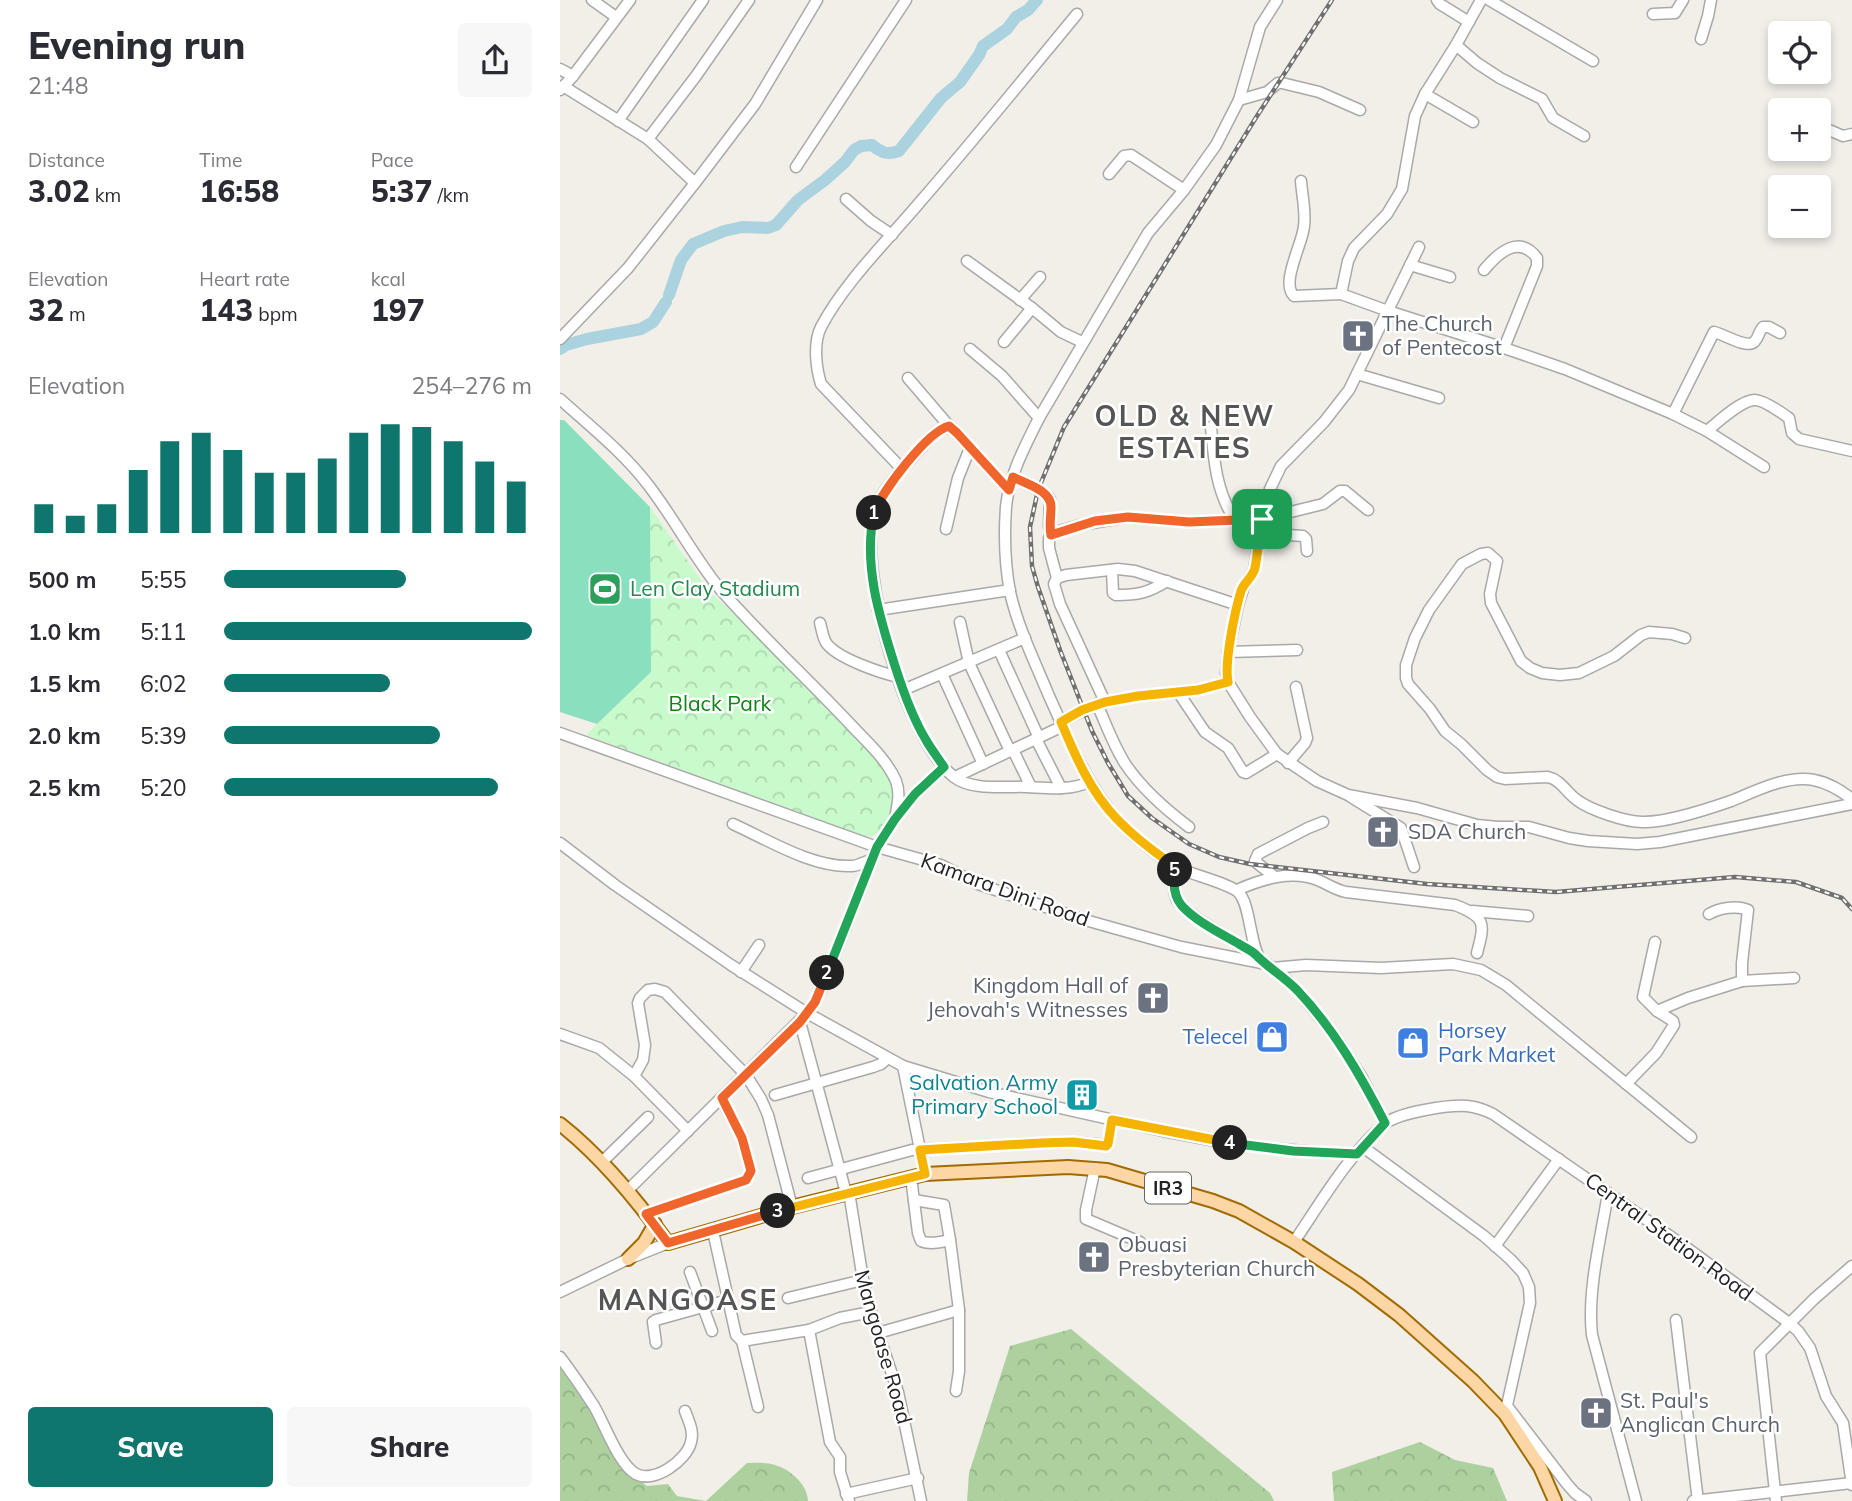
<!DOCTYPE html>
<meta charset="utf-8">
<style>
body{margin:0;font-family:Mulish,sans-serif;background:#f7f7f7;color:#2b2b33;height:100vh;display:flex;flex-direction:column;font-size:26px;white-space:nowrap}
*{box-sizing:border-box;margin:0}
p{font-size:23px;color:#7c7c81}
.icon{flex:none;width:38px;height:38px;fill:none;stroke:currentColor;stroke-width:2;stroke-linecap:round;stroke-linejoin:round}
.map{position:relative;flex:1;overflow:hidden}
.side{display:flex;flex-direction:column;background:#fff;width:560px}
.side>*{flex:none}
.tools{position:absolute;left:1208px;top:21px;display:grid;gap:14px}
.tools a{display:grid;place-items:center;width:63px;height:63px;border-radius:7px;background:#fff;box-shadow:0 4px 10px #0003;font-size:35px}
.pin{position:absolute;display:grid;place-items:center;width:60px;height:60px;color:#fff;margin:-30px;border-radius:14px;box-shadow:0 4px 10px #0006}
.km{position:absolute;width:35px;height:35px;margin:-18px;border-radius:50%;background:#222;color:#fff;font-size:19px;line-height:35px;text-align:center}
.round{display:grid;place-items:center;flex:none;width:74px;height:74px;border-radius:7px;background:#f7f7f7}
.overview{display:flex;align-items:center;justify-content:space-between;height:119px;padding:0 28px}
h1{font-size:38px;font-weight:800;line-height:52px}
.stats{display:grid;grid-template-columns:repeat(3,1fr);gap:10px;height:119px;padding:7px 28px}
.stats div{display:grid;align-content:center}
.stats b{font-size:30px;font-weight:800}
.stats small{font-size:19px;font-weight:400}
.stats p{font-size:19px}
.chart{height:196px;padding:14px 28px}
.chart p{display:flex;justify-content:space-between}
.chart svg{width:100%;height:126px;margin-top:7px;stroke:#0f766e;stroke-width:6}
.primary-button{display:flex;gap:14px;margin-top:auto;padding:14px 28px}
.primary-button a{flex:1;height:80px;border-radius:7px;background:#0f766e;color:#fff;font-size:28px;font-weight:800;line-height:80px;text-align:center}
.primary-button a+a{background:#f7f7f7;color:#2b2b33}
ul{padding:0 28px;list-style:none;font-size:23px}
li{display:grid;grid-template-columns:112px 84px 1fr;align-items:center;height:52px}
li i{height:18px;border-radius:9px;background:#0f766e}
main{display:flex;flex:1;min-height:0}
.map>svg:first-child{display:block}
.forest{fill:url(#forest-crowns)}
.park{fill:url(#park-crowns)}
.pitch{fill:#88e0be}
.lines{fill:none;stroke-linecap:round;stroke-linejoin:round}
.river{stroke:#aad3df;stroke-width:12}
.minor-casing{stroke:#a9a9a9;stroke-width:13}
.major-casing{stroke:#a06b00;stroke-width:16}
.minor{stroke:#fff;stroke-width:10}
.major{stroke:#fcd6a4;stroke-width:12}
.rail-casing{stroke:#707070;stroke-width:4.5}
.rail{stroke:#fff;stroke-width:2;stroke-dasharray:5;stroke-linecap:butt}
.split-1-casing{stroke:#fff;stroke-width:14}
.split-2-casing{stroke:#fff;stroke-width:14}
.split-3-casing{stroke:#fff;stroke-width:14}
.split-4-casing{stroke:#fff;stroke-width:14}
.split-5-casing{stroke:#fff;stroke-width:14}
.split-6-casing{stroke:#fff;stroke-width:14}
.split-1{stroke:#f0652b;stroke-width:9}
.split-2{stroke:#22a559;stroke-width:9}
.split-3{stroke:#f0652b;stroke-width:9}
.split-4{stroke:#f5b400;stroke-width:9}
.split-5{stroke:#22a559;stroke-width:9}
.split-6{stroke:#f5b400;stroke-width:9}
.labels{text-anchor:middle;stroke-width:5;stroke-linejoin:round;paint-order:stroke}
.shield{fill:#fff;stroke:#646464;stroke-width:2}
.shield-label{font-size:19px;font-weight:bold;fill:#222}
.worship-label{font-size:21px;fill:#5b616d;stroke:#fff;text-anchor:start}
.leisure-label{font-size:21px;fill:#27864d;stroke:#fff;text-anchor:start}
.park-label{font-size:21px;fill:#0c8416;stroke:#fff}
.street-label{font-size:21px;fill:#222;stroke:#fff}
.shop-label{font-size:21px;fill:#366cbe;stroke:#fff;text-anchor:start}
.culture-label{font-size:21px;fill:#0d838f;stroke:#fff;text-anchor:end}
.district-label{font-size:28px;font-weight:bold;letter-spacing:2px;fill:#555;stroke:#fff}
</style>
<main>
<section class="side">
<div class="overview"><div><h1>Evening run</h1><p>21:48</p></div><a class="round"><svg class="icon" aria-label="share" viewBox="0 0 24 24"><path d="M12 15V3M7 8l5-5 5 5M5 13v7h14v-7"/></svg></a></div>
<div class="stats">
<div><p>Distance</p><b>3.02<small> km</small></b></div>
<div><p>Time</p><b>16:58</b></div>
<div><p>Pace</p><b>5:37<small> /km</small></b></div>
</div>
<div class="stats">
<div><p>Elevation</p><b>32<small> m</small></b></div>
<div><p>Heart rate</p><b>143<small> bpm</small></b></div>
<div><p>kcal</p><b>197</b></div>
</div>
<div class="chart"><p><span>Elevation</span>254–276 m</p>
<svg viewBox="0 0 160 44" preserveAspectRatio="none"><path d="M5 44V34M15 44V38M25 44V34M35 44V22M45 44V12M55 44V9M65 44V15M75 44V23M85 44V23M95 44V18M105 44V9M115 44V6M125 44V7M135 44V12M145 44V19M155 44V26"/></svg>
</div>
<ul>
<li><b>500 m</b>5:55<i style="width:59%"></i></li>
<li><b>1.0 km</b>5:11<i style="width:100%"></i></li>
<li><b>1.5 km</b>6:02<i style="width:54%"></i></li>
<li><b>2.0 km</b>5:39<i style="width:70%"></i></li>
<li><b>2.5 km</b>5:20<i style="width:89%"></i></li>
</ul>
<div class="primary-button"><a>Save</a><a>Share</a></div>
</section>
<div class="map">
<svg width="1292" height="1501" viewBox="0 0 1292 1501">
<defs>
<pattern id="forest-crowns" width="20" height="18" patternUnits="userSpaceOnUse" patternTransform="scale(1.75)"><rect width="20" height="18" fill="#add19e"/><path d="M2 6a3 3 0 1 1 6 0M12 15a3 3 0 1 1 6 0" fill="none" stroke="#95b388"/></pattern>
<pattern id="park-crowns" width="20" height="18" patternUnits="userSpaceOnUse" patternTransform="scale(1.75)"><rect width="20" height="18" fill="#c8facc"/><path d="M2 6a3 3 0 1 1 6 0M12 15a3 3 0 1 1 6 0" fill="none" stroke="#acd6af"/></pattern>
</defs>
<rect width="100%" height="100%" fill="#f2efe9"/>
<g class="forest">
<path d="M511,1329L710,1493L714,1501H407L409,1473L450,1346Z"/>
<path d="M0,1364L36,1418L49,1448L65,1470L87,1486L108,1484L117,1496L146,1501L187,1463C196,1463 207,1462 215,1465C230,1469 248,1485 248,1501H0Z"/>
<path d="M860,1442L895,1460L933,1468L947,1501H774L772,1472Z"/>
</g>
<path class="park" d="M90,507L148,590L230,666L316,759C326,773 340,793 334,811C332,815 327,821 324,825C317,835 314,838 302,836L26,735L91,672Z"/>
<path class="pitch" d="M0,420H4L90,507L91,672L37,724L0,712Z"/>
<g class="lines">
<g class="river">
<path d="M109,295L121,260L133,244L164,231L182,227L208,228L216,225L238,200L265,180L285,162L294,150L301,146L312,145C322,153 327,155 339,151L381,98L400,82L419,55L423,46L447,29L456,17L468,10L477,0"/>
<path d="M0,349L6,345L27,339L81,329L93,322L106,302"/>
</g>
<defs>
<g id="minor">
<path d="M32,0L56,17"/>
<path d="M877,0L880,4L909,22"/>
<path d="M929,0L1033,61"/>
<path d="M1093,14L1115,13L1123,0"/>
<path d="M1141,39L1148,16L1151,0"/>
<path d="M896,45L917,63L940,78L982,99L993,118L1024,136"/>
<path d="M0,69L13,76"/>
<path d="M3,86L88,139L136,76L189,0"/>
<path d="M0,90L13,76L70,0"/>
<path d="M865,94L913,122"/>
<path d="M679,100L707,92L718,83H722L759,92L800,110"/>
<path d="M58,121L143,0"/>
<path d="M1269,130L1283,136L1292,134"/>
<path d="M236,167L346,0"/>
<path d="M549,174L564,156L571,155L624,190"/>
<path d="M741,181C742,195 746,212 744,226C743,243 720,283 734,296L781,294L828,311L944,348L1005,369L1113,414L1147,431C1158,422 1180,401 1194,400C1202,399 1222,413 1229,418L1232,433L1239,439L1292,451"/>
<path d="M135,183L195,104L257,0"/>
<path d="M286,199L311,221L332,235"/>
<path d="M859,247L789,390L764,422L721,466L710,489L702,519L694,570L684,586L678,605L668,652L666,673L668,682L690,717L717,754L757,781L788,795L857,808L917,825L938,827H969L1009,838L1028,841L1077,844L1100,842L1292,804"/>
<path d="M407,261L472,308"/>
<path d="M850,265L890,277"/>
<path d="M924,270C938,253 959,234 977,258V266L944,348"/>
<path d="M781,294L788,261L794,248L827,214L842,189L855,116L865,94L896,45L921,0"/>
<path d="M460,300L480,277"/>
<path d="M0,339L68,268L135,183L88,139"/>
<path d="M444,342L472,308L501,332L522,342"/>
<path d="M410,349L442,376L479,418"/>
<path d="M797,374L879,398"/>
<path d="M348,378L389,426"/>
<path d="M0,399C31,427 64,453 89,486C115,520 134,557 160,589C202,637 249,680 292,726C308,743 327,760 336,781C341,794 337,806 335,819"/>
<path d="M1113,414L1154,332C1164,334 1186,349 1194,342C1198,339 1199,331 1203,327H1209L1220,333"/>
<path d="M651,427C654,460 656,492 675,520"/>
<path d="M1147,431L1204,467"/>
<path d="M342,469L261,384C256,368 253,343 261,327C284,283 328,240 360,202C414,140 465,77 517,14"/>
<path d="M453,477C466,484 481,488 490,499L489,526L491,535"/>
<path d="M449,490L392,428C378,425 368,441 359,450C342,469 320,490 314,515C299,575 345,738 394,777C412,791 445,786 467,787C487,788 510,791 529,782"/>
<path d="M386,529L398,478L410,448"/>
<path d="M699,533L743,536L746,539L747,551"/>
<path d="M552,570L553,593L556,595C578,595 588,593 607,581"/>
<path d="M497,578L489,548V538L496,532L520,525L568,517L629,522L702,519L763,504L780,491H785L808,510"/>
<path d="M318,610L450,590"/>
<path d="M400,622L409,663L450,751"/>
<path d="M260,623C262,630 263,639 267,644C279,659 321,673 339,677"/>
<path d="M1125,638L1112,634L1089,632L1081,635L1054,656L1019,673L1000,675L982,673L970,668L961,661L931,603L930,594L937,561L928,553L921,554L902,564L869,610L855,638L846,665V678L848,684L870,709L885,731L901,744L927,770L937,777L945,779L988,777C1001,780 1006,792 1017,800C1030,810 1066,822 1082,822C1106,823 1148,809 1171,801C1196,791 1226,775 1254,780C1269,783 1280,790 1292,799"/>
<path d="M439,650L479,738"/>
<path d="M668,652L737,650"/>
<path d="M382,674L423,764"/>
<path d="M343,690L465,638"/>
<path d="M618,692L645,732L668,748L683,772L686,773L717,754"/>
<path d="M545,702L500,604L494,584L497,578L506,575L558,569L575,571L678,605"/>
<path d="M537,704C546,724 554,747 566,765C583,790 605,809 629,827"/>
<path d="M501,722L524,710L545,702L578,696L638,690L668,682"/>
<path d="M0,733L317,847L381,865L418,884L518,918L621,947L707,964L722,975L739,992L774,1035L801,1076L825,1123"/>
<path d="M476,739L501,788"/>
<path d="M453,750L471,787"/>
<path d="M728,763L745,743L747,738L736,687"/>
<path d="M395,777L503,726"/>
<path d="M791,797L841,828L854,867"/>
<path d="M173,824C208,840 253,868 292,866C299,866 304,861 312,860"/>
<path d="M0,843L55,885L171,965L247,1013L343,1066L429,1092L603,1131L656,1141L709,1148L755,1152L797,1154"/>
<path d="M616,867C614,877 612,890 617,900C626,916 679,944 697,955"/>
<path d="M715,877L697,863L695,861L698,854L748,828L763,822"/>
<path d="M677,890C702,879 733,869 760,881C769,885 776,890 786,892L895,905C926,917 925,923 917,953"/>
<path d="M912,911L968,916"/>
<path d="M1149,914C1159,908 1177,905 1188,910L1182,963V981"/>
<path d="M702,963C689,944 691,906 679,893C672,884 629,874 616,867C601,859 586,846 573,835C531,798 512,746 489,696C475,662 458,628 450,592C445,565 444,535 446,507C449,476 465,446 479,418L588,233L624,190L656,145L679,100L700,27L717,0"/>
<path d="M712,968L746,965L821,968L893,964L921,970L946,985L1131,1137"/>
<path d="M181,972L199,945"/>
<path d="M1097,1011L1128,998L1182,981L1234,978"/>
<path d="M240,1022L286,1193"/>
<path d="M0,1034L39,1048L74,1076"/>
<path d="M343,1066L365,1174"/>
<path d="M1066,1084L1096,1053L1114,1025L1113,1021L1097,1011L1083,997L1095,942"/>
<path d="M215,1095L313,1067L321,1064L328,1058"/>
<path d="M128,1131L74,1076L83,1060L85,1045L78,1003L80,998L88,990L95,989L105,992L186,1075L201,1099L208,1115L232,1207"/>
<path d="M803,1147L924,1236L950,1259L963,1273L969,1287L970,1303L945,1414"/>
<path d="M42,1162L88,1117"/>
<path d="M535,1168L526,1210V1219L580,1242"/>
<path d="M351,1177L358,1233L361,1241C369,1245 381,1242 390,1240L399,1310V1371L396,1391"/>
<path d="M248,1178L352,1150L481,1143L513,1142L546,1145L548,1144L552,1120"/>
<path d="M67,1191L247,1013L255,1002L263,985L317,847L335,819L355,794L384,767"/>
<path d="M289,1192L303,1280L311,1312L338,1392L361,1501"/>
<path d="M1048,1193C1041,1237 1027,1291 1032,1335L1076,1501"/>
<path d="M354,1200L384,1205L390,1240"/>
<path d="M86,1214L186,1180L191,1171L182,1138L161,1098"/>
<path d="M153,1231L176,1335L182,1341L249,1330L280,1318L311,1312"/>
<path d="M734,1242C761,1202 787,1157 823,1125C838,1112 888,1105 907,1106C917,1107 925,1110 933,1114L1123,1245L1229,1323L1238,1331L1250,1348L1266,1396L1283,1423L1292,1485"/>
<path d="M935,1246L999,1159"/>
<path d="M130,1272L152,1331"/>
<path d="M0,1292L68,1259L108,1243"/>
<path d="M228,1298L303,1280"/>
<path d="M1116,1320L1138,1501"/>
<path d="M249,1330L270,1442L280,1457V1472L289,1501"/>
<path d="M318,1333L399,1310"/>
<path d="M182,1341L198,1407"/>
<path d="M96,1343L93,1322L96,1320L168,1300"/>
<path d="M0,1357C12,1373 23,1389 34,1406C44,1423 59,1465 76,1474C94,1484 127,1460 131,1442C134,1431 129,1422 125,1411"/>
<path d="M947,1406L1007,1484L1015,1493L1026,1501"/>
<path d="M286,1494L358,1478"/>
<path d="M1133,1501L1292,1483"/>
<path d="M1216,1501L1200,1353L1254,1299L1292,1266"/>
</g>
<g id="major">
<path d="M0,1124C42,1157 77,1200 108,1243L232,1207L365,1174L508,1167L547,1170L653,1201L679,1211L734,1242L798,1284L839,1315L913,1381L945,1414L980,1467L995,1501"/>
<path d="M68,1259L84,1243L95,1224"/>
</g>
</defs>
<use href="#minor" class="minor-casing"/>
<use href="#major" class="major-casing"/>
<use href="#minor" class="minor"/>
<use href="#major" class="major"/>
<defs>
<path id="rail" d="M772,0L697,116L504,427L478,490L470,527L472,566L478,587L500,650L532,731L548,763L568,796L592,818L629,844L659,857L690,864L867,884L996,892L1175,877L1236,882L1282,898L1292,909"/>
</defs>
<use href="#rail" class="rail-casing"/>
<use href="#rail" class="rail"/>
</g>
<g class="lines">
<defs>
<path id="split-1" d="M314,513C322,491 367,432 389,426L397,433L449,490L453,477C466,484 491,490 491,507C491,517 489,525 491,535L535,521L568,517L629,522L702,519"/>
<path id="split-2" d="M267,973L317,847L335,819L355,794L384,767C378,758 371,749 366,740C352,717 343,691 335,666C319,616 303,564 314,513"/>
<path id="split-3" d="M218,1211L108,1243L86,1214L186,1180L191,1171L182,1138L162,1098L240,1022L255,1002L267,973"/>
<path id="split-4" d="M218,1211L365,1174L360,1150L481,1143L513,1142L546,1146L548,1144L552,1120L670,1143"/>
<path id="split-5" d="M615,870C613,883 613,896 622,906C637,922 660,933 679,944C685,948 693,951 697,956C709,968 724,977 737,990C774,1029 801,1076 825,1123L797,1154L733,1151L670,1143"/>
<path id="split-6" d="M615,870L616,867C594,852 574,837 556,818C530,791 515,755 501,722L522,710L545,702L578,696L638,690L668,682C664,662 675,611 681,591C684,582 693,577 695,568C698,552 699,535 702,519"/>
</defs>
<use href="#split-1" class="split-1-casing"/>
<use href="#split-2" class="split-2-casing"/>
<use href="#split-3" class="split-3-casing"/>
<use href="#split-4" class="split-4-casing"/>
<use href="#split-5" class="split-5-casing"/>
<use href="#split-6" class="split-6-casing"/>
<use href="#split-1" class="split-1"/>
<use href="#split-2" class="split-2"/>
<use href="#split-3" class="split-3"/>
<use href="#split-4" class="split-4"/>
<use href="#split-5" class="split-5"/>
<use href="#split-6" class="split-6"/>
</g>
<defs>
<symbol id="church-square" viewBox="-11 -11 22 22"><rect x="-9" y="-9" width="18" height="18" rx="4" fill="#6b7280" stroke="#fff"/><path d="M-1.2-6h2.4v3.5h3.3v2.4h-3.3V6h-2.4V-.1h-3.3v-2.4h3.3Z" fill="#fff"/></symbol>
<symbol id="stadium-square" viewBox="-11 -11 22 22"><rect x="-9" y="-9" width="18" height="18" rx="4" fill="#2e9e5b" stroke="#fff"/><path d="M0-5a6.5 5 0 1 0 0 10a6.5 5 0 1 0 0-10ZM-3.5-1.8h7v3.6h-7Z" fill="#fff"/></symbol>
<symbol id="shop-square" viewBox="-11 -11 22 22"><rect x="-9" y="-9" width="18" height="18" rx="4" fill="#3f7fe0" stroke="#fff"/><path d="M-5-2.5h2.3a2.7 3.5 0 0 1 5.4 0H5L5.5 6h-11ZM-1.5-2.5h3a1.5 2.3 0 0 0-3 0Z" fill="#fff"/></symbol>
<symbol id="building-square" viewBox="-11 -11 22 22"><rect x="-9" y="-9" width="18" height="18" rx="4" fill="#0f9aa8" stroke="#fff"/><path d="M-4-6H4V6H1V3H-1V6H-4ZM-2.5-4.3h1.7v1.8h-1.7ZM.8-4.3h1.7v1.8H.8ZM-2.5-1h1.7V.8h-1.7ZM.8-1h1.7V.8H.8Z" fill="#fff"/></symbol>
</defs>
<g fill-rule="evenodd">
<use href="#church-square" x="779" y="317" width="38" height="38"/>
<use href="#stadium-square" x="26" y="570" width="38" height="38"/>
<use href="#church-square" x="804" y="813" width="38" height="38"/>
<use href="#church-square" x="574" y="979" width="38" height="38"/>
<use href="#shop-square" x="693" y="1018" width="38" height="38"/>
<use href="#shop-square" x="834" y="1024" width="38" height="38"/>
<use href="#building-square" x="503" y="1076" width="38" height="38"/>
<use href="#church-square" x="515" y="1238" width="38" height="38"/>
<use href="#church-square" x="1017" y="1394" width="38" height="38"/>
</g>
<g class="labels">
<rect class="shield" x="585" y="1172.5" width="46" height="31" rx="5"/>
<g class="shield-label">
<text x="608" y="1195">IR3</text>
</g>
<g class="worship-label">
<text x="822" y="331">The Church<tspan x="822" dy="24">of Pentecost</tspan></text>
<text x="848" y="839">SDA Church</text>
<text x="568" y="993" text-anchor="end">Kingdom Hall of<tspan x="568" dy="24">Jehovah's Witnesses</tspan></text>
<text x="558" y="1252">Obuasi<tspan x="558" dy="24">Presbyterian Church</tspan></text>
<text x="1060" y="1408">St. Paul's<tspan x="1060" dy="24">Anglican Church</tspan></text>
</g>
<g class="leisure-label">
<text x="70" y="596">Len Clay Stadium</text>
</g>
<g class="park-label">
<text x="160" y="711">Black Park</text>
</g>
<g class="street-label">
<text transform="translate(445 890) rotate(20)" y="7">Kamara Dini Road</text>
<text transform="translate(1109 1237) rotate(36)" y="7">Central Station Road</text>
<text transform="translate(323 1347) rotate(74)" y="7">Mangoase Road</text>
</g>
<g class="shop-label">
<text x="878" y="1038">Horsey<tspan x="878" dy="24">Park Market</tspan></text>
<text x="688" y="1044" text-anchor="end">Telecel</text>
</g>
<g class="culture-label">
<text x="498" y="1090">Salvation Army<tspan x="498" dy="24">Primary School</tspan></text>
</g>
<g class="district-label">
<text x="625" y="426">OLD &amp; NEW<tspan x="625" dy="32">ESTATES</tspan></text>
<text x="128" y="1310">MANGOASE</text>
</g>
</g>
</svg>
<div class="tools">
<a><svg class="icon" aria-label="locate" viewBox="0 0 24 24"><circle cx="12" cy="12" r="6"/><path d="M12 2v4M12 18v4M2 12h4M18 12h4"/></svg></a>
<a>+</a>
<a>−</a>
</div>
<div class="pin" style="left:702px;top:519px;background:#1e9e55"><svg class="icon" aria-label="arrive" viewBox="0 0 24 24"><path d="M6 21V4h12l-3 4 3 4H6"/></svg></div>
<b class="km" style="left:314px;top:513px">1</b>
<b class="km" style="left:267px;top:973px">2</b>
<b class="km" style="left:218px;top:1211px">3</b>
<b class="km" style="left:670px;top:1143px">4</b>
<b class="km" style="left:615px;top:870px">5</b>
</div>
</main>
